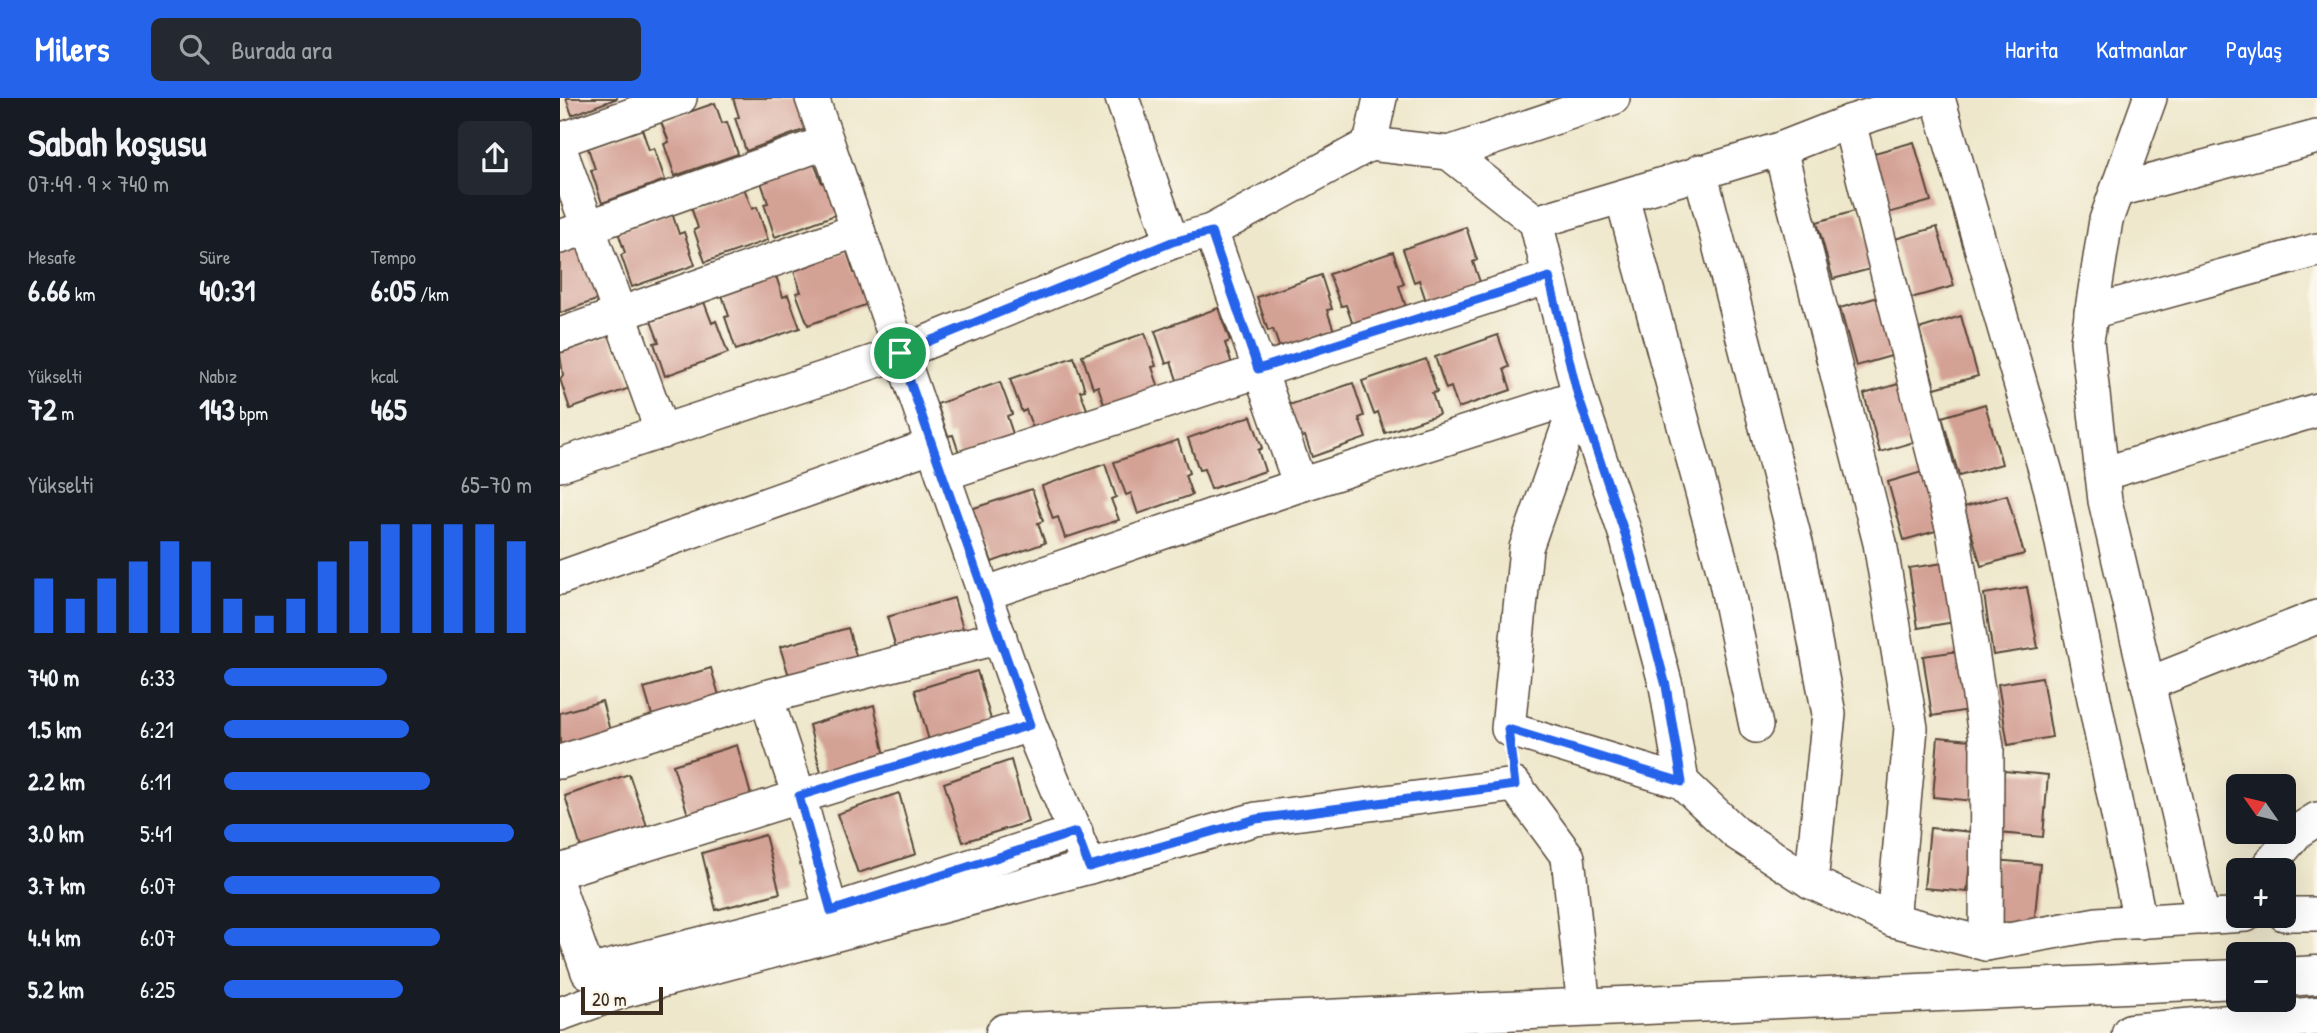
<!DOCTYPE html>
<html lang="tr">
<meta charset="utf-8">
<style>
body{margin:0;font-family:"Patrick Hand",sans-serif;background:#242831;color:#f1f3f6;height:100vh;display:flex;flex-direction:column;font-size:26px;white-space:nowrap}
*{box-sizing:border-box;margin:0}
p{font-size:23px;color:#9ea1a6}
.icon{flex:none;width:38px;height:38px;fill:none;stroke:currentColor;stroke-width:2;stroke-linecap:round;stroke-linejoin:round}
.map{position:relative;flex:1;overflow:hidden}
.drawer{display:flex;flex-direction:column;background:#171b24;width:560px}
.drawer>*{flex:none}
.needle{width:46px;rotate:304deg}
.tools{position:absolute;left:1666px;top:676px;display:grid;gap:14px}
.tools a{display:grid;place-items:center;width:70px;height:70px;border-radius:10px;background:#171b24;box-shadow:0 7px 28px #0002;font-size:35px}
.scale{position:absolute;left:21px;bottom:18px;width:82px;box-sizing:border-box;padding-left:7px;border:4px solid #3b2a1e;border-top:0;font-size:19px;line-height:24px;white-space:nowrap;color:#3b2a1e;-webkit-text-stroke:5px #fbf7ec;paint-order:stroke}
.pin{position:absolute;display:grid;place-items:center;width:60px;height:60px;color:#fff;margin:-30px;border:4px solid #fff;border-radius:50%;box-shadow:0 2px 7px #0007}
.round{display:grid;place-items:center;flex:none;width:74px;height:74px;border-radius:10px;background:#242831}
.summary{display:flex;align-items:center;justify-content:space-between;height:119px;padding:0 28px}
h1{font-size:38px;font-weight:800;line-height:52px}
.figures{display:grid;grid-template-columns:repeat(3,1fr);gap:10px;height:119px;padding:7px 28px}
.figures div{display:grid;align-content:center}
.figures b{font-size:30px;font-weight:800}
.figures small{font-size:19px;font-weight:400}
.figures p{font-size:19px}
.chart{height:196px;padding:14px 28px}
.chart p{display:flex;justify-content:space-between}
.chart svg{width:100%;height:126px;margin-top:7px;stroke:#2563eb;stroke-width:6}
ul{padding:0 28px;list-style:none;font-size:23px}
li{display:grid;grid-template-columns:112px 84px 1fr;align-items:center;height:52px}
li i{height:18px;border-radius:9px;background:#2563eb}
header{display:flex;align-items:center;gap:42px;box-sizing:border-box;height:98px;padding:0 35px;background:#2563eb;color:#fff}
header strong{font-size:33px}
nav{display:flex;gap:38px;margin-inline-start:auto;font-size:24px}
.search{width:490px;height:63px;background:#242831;display:flex;align-items:center;gap:18px;box-sizing:border-box;padding:0 24px;border-radius:10px;color:#9ea1a6;font-size:26px}
main{display:flex;flex:1;min-height:0}
.map>svg:first-child{display:block}
.building{fill:#d4a195}
.lines{fill:none;stroke-linecap:round;stroke-linejoin:round}
.minor-casing{stroke:#564638;stroke-width:36}
.highway-casing{stroke:#564638;stroke-width:41}
.minor{stroke:#fff;stroke-width:33}
.highway{stroke:#fff;stroke-width:38}
.route-casing{stroke:#fff;stroke-width:14}
.route{stroke:#2563eb;stroke-width:9}
</style>
<header>
<strong>Milers</strong>
<div class="search"><svg class="icon" aria-label="search" viewBox="0 0 24 24"><circle cx="10" cy="10" r="6"/><path d="M15 15l6 6"/></svg>Burada ara</div>
<nav><a>Harita</a><a>Katmanlar</a><a>Paylaş</a></nav>
</header>
<main>
<section class="drawer">
<div class="summary"><div><h1>Sabah koşusu</h1><p>07:49 · 9 × 740 m</p></div><a class="round"><svg class="icon" aria-label="share" viewBox="0 0 24 24"><path d="M12 15V3M7 8l5-5 5 5M5 13v7h14v-7"/></svg></a></div>
<div class="figures">
<div><p>Mesafe</p><b>6.66<small> km</small></b></div>
<div><p>Süre</p><b>40:31</b></div>
<div><p>Tempo</p><b>6:05<small> /km</small></b></div>
</div>
<div class="figures">
<div><p>Yükselti</p><b>72<small> m</small></b></div>
<div><p>Nabız</p><b>143<small> bpm</small></b></div>
<div><p>kcal</p><b>465</b></div>
</div>
<div class="chart"><p><span>Yükselti</span>65–70 m</p>
<svg viewBox="0 0 160 44" preserveAspectRatio="none"><path d="M5 44V25M15 44V32M25 44V25M35 44V19M45 44V12M55 44V19M65 44V32M75 44V38M85 44V32M95 44V19M105 44V12M115 44V6M125 44V6M135 44V6M145 44V6M155 44V12"/></svg>
</div>
<ul>
<li><b>740 m</b>6:33<i style="width:53%"></i></li>
<li><b>1.5 km</b>6:21<i style="width:60%"></i></li>
<li><b>2.2 km</b>6:11<i style="width:67%"></i></li>
<li><b>3.0 km</b>5:41<i style="width:94%"></i></li>
<li><b>3.7 km</b>6:07<i style="width:70%"></i></li>
<li><b>4.4 km</b>6:07<i style="width:70%"></i></li>
<li><b>5.2 km</b>6:25<i style="width:58%"></i></li>
</ul>
</section>
<div class="map">
<svg width="1757" height="935" viewBox="0 0 1757 935">
<rect width="100%" height="100%" fill="#fbf7ec"/>
<filter id="ink" filterUnits="userSpaceOnUse"><feTurbulence type="fractalNoise" baseFrequency=".0143" numOctaves="2"/><feDisplacementMap in="SourceGraphic" scale="14" xChannelSelector="R" yChannelSelector="G"/><feConvolveMatrix kernelMatrix="1 2 1 2 8 2 1 2 1" color-interpolation-filters="sRGB"/></filter>
<filter id="wash" filterUnits="userSpaceOnUse"><feTurbulence type="fractalNoise" baseFrequency=".00686" numOctaves="4" result="noise"/><feDisplacementMap in="SourceGraphic" scale="28" xChannelSelector="R" yChannelSelector="G"/><feGaussianBlur stdDeviation="1.57" result="paint"/><feColorMatrix in="noise" values="0 0 0 0 0 0 0 0 0 0 0 0 0 0 0 0 0 1.4 0 .05"/><feComposite in="paint" operator="in"/></filter>
<g filter="url(#wash)">
<rect width="100%" height="100%" fill="#eee7cb"/>
<g id="blocks">
<g class="building">
<path d="M6,0H58L12,17Z"/>
<path d="M173,0H239L249,30L186,53L175,20L179,19Z"/>
<path d="M155,5L162,25L167,24L178,56L115,78L104,46L109,44L101,24Z"/>
<path d="M82,31L89,52L94,50L105,82L42,105L31,72L35,71L28,50Z"/>
<path d="M1354,44L1371,103L1328,115L1311,56Z"/>
<path d="M254,65L262,85L267,84L278,116L215,139L204,106L208,105L201,84Z"/>
<path d="M184,90L192,111L197,109L208,142L145,164L134,132L138,130L131,109Z"/>
<path d="M1298,112L1314,170L1273,181L1257,124Z"/>
<path d="M112,115L119,136L124,134L135,167L72,189L61,157L65,155L58,134Z"/>
<path d="M906,129L917,162L913,164L920,184L866,203L859,182L854,184L843,151Z"/>
<path d="M1377,129L1394,188L1351,200L1335,141Z"/>
<path d="M18,148L42,200L0,215V155Z"/>
<path d="M287,153L294,175L299,173L311,205L248,227L236,195L241,194L234,173Z"/>
<path d="M833,154L844,186L839,188L846,209L793,227L786,207L781,208L769,176Z"/>
<path d="M761,177L772,211L767,212L774,233L720,251L713,231L708,233L697,199Z"/>
<path d="M216,178L223,199L228,197L240,230L176,252L165,219L169,218L162,197Z"/>
<path d="M1322,198L1338,256L1296,268L1280,210Z"/>
<path d="M144,204L152,225L156,223L168,255L105,278L94,245L99,244L91,223Z"/>
<path d="M658,210L670,243L665,245L672,266L618,285L611,264L606,266L595,233Z"/>
<path d="M1401,218L1418,278L1375,290L1359,231Z"/>
<path d="M585,235L596,268L592,269L599,290L545,309L538,288L533,290L522,257Z"/>
<path d="M50,237L73,289L10,311L0,281L3,277L0,255Z"/>
<path d="M938,237L949,269L944,271L951,292L898,310L891,289L886,291L875,259Z"/>
<path d="M514,259L525,292L520,293L528,314L474,333L466,312L462,314L450,281Z"/>
<path d="M866,261L877,294L872,295L879,316L825,335L818,314L814,316L802,283Z"/>
<path d="M440,284L452,316L447,318L454,339L400,358L393,337L388,338L377,306Z"/>
<path d="M1345,284L1361,342L1320,354L1304,296Z"/>
<path d="M793,285L804,318L799,320L806,340L752,359L745,338L740,340L729,307Z"/>
<path d="M1425,306L1442,366L1399,378L1382,319Z"/>
<path d="M691,318L702,350L698,352L705,373L651,391L644,371L639,372L628,340Z"/>
<path d="M618,342L629,375L625,377L632,397L578,416L571,395L566,397L554,364Z"/>
<path d="M545,366L556,399L551,401L559,422L505,440L498,419L493,421L482,388Z"/>
<path d="M1369,372L1386,430L1344,442L1328,384Z"/>
<path d="M472,391L483,423L478,425L485,445L432,464L424,443L419,445L408,412Z"/>
<path d="M1447,397L1464,456L1421,468L1404,409Z"/>
<path d="M1391,464L1401,523L1358,530L1349,470Z"/>
<path d="M1467,489L1478,550L1433,557L1424,496Z"/>
<path d="M394,500L406,541L339,561L327,519Z"/>
<path d="M288,530L300,571L233,591L220,549Z"/>
<path d="M1406,552L1415,611L1372,618L1363,558Z"/>
<path d="M151,570L163,611L96,631L84,590Z"/>
<path d="M417,573L434,632L371,650L355,592Z"/>
<path d="M1482,579L1492,639L1448,647L1438,586Z"/>
<path d="M42,603L53,644L0,660V615Z"/>
<path d="M314,607L326,663L263,682L249,627Z"/>
<path d="M1378,639L1421,643L1415,703L1373,699Z"/>
<path d="M177,647L191,697L128,717L113,667Z"/>
<path d="M451,662L468,724L403,744L384,685Z"/>
<path d="M1444,673L1488,677L1483,739L1439,735Z"/>
<path d="M69,676L87,728L21,750L5,698Z"/>
<path d="M339,695L356,756L298,775L277,716Z"/>
<path d="M1370,730L1413,734L1407,794L1364,790Z"/>
<path d="M205,737L220,795L156,812L142,755Z"/>
<path d="M1435,762L1480,766L1474,827L1430,823Z"/>
</g>
</g>
</g>
<g filter="url(#ink)">
<use href="#blocks" fill-opacity="0" stroke="#564638" stroke-width="2"/>
<g class="lines">
<defs>
<g id="minor">
<path d="M252,0L470,627L529,769"/>
<path d="M562,0L612,144"/>
<path d="M1378,0L1491,392L1580,824"/>
<path d="M1590,0L1546,122L1527,243L1545,403L1643,820"/>
<path d="M1289,24L1393,433L1427,649L1426,846"/>
<path d="M0,42L120,0"/>
<path d="M810,46L889,55L976,124L1019,298L1066,438L1106,588L1122,684L1176,735L1251,784L1333,822L1426,846L1537,826L1686,817"/>
<path d="M0,51L102,334"/>
<path d="M1220,51L1320,445L1351,630L1333,822"/>
<path d="M889,55L1053,0"/>
<path d="M1140,73L1237,449L1269,616L1251,784"/>
<path d="M1558,92L1757,39"/>
<path d="M1062,99L1164,475L1196,628"/>
<path d="M976,124L1220,51L1289,24L1365,0"/>
<path d="M651,133L740,387"/>
<path d="M0,139L267,44"/>
<path d="M1531,214L1757,152"/>
<path d="M0,237L298,132"/>
<path d="M1019,298L966,450L948,631L1122,684"/>
<path d="M0,367L340,255L612,144L651,133L810,46L820,0"/>
<path d="M383,376L989,179"/>
<path d="M1542,376L1757,312"/>
<path d="M0,480L373,347"/>
<path d="M424,496L740,387L1019,298"/>
<path d="M1588,586L1757,519"/>
<path d="M206,599L239,698L271,813"/>
<path d="M0,664L206,599L440,539"/>
<path d="M1705,772L1738,733L1757,721"/>
<path d="M0,773L470,627"/>
<path d="M0,794L28,874L271,813L516,734"/>
<path d="M1724,816H1757"/>
<path d="M0,916L63,893L529,769L696,721L955,687L1008,759L1024,910"/>
</g>
<g id="highway">
<path d="M1724,879L1757,877"/>
<path d="M445,935L1678,881"/>
<path d="M1571,935L1757,918"/>
</g>
</defs>
<use href="#minor" class="minor-casing"/>
<use href="#highway" class="highway-casing"/>
<use href="#minor" class="minor"/>
<use href="#highway" class="highway"/>
</g>
</g>
<g class="lines" filter="url(#ink)">
<defs>
<path id="route" d="M651,134L698,271L989,179L1018,298L1066,439L1086,513L1106,588L1122,684L948,631L955,687L696,721L529,769L516,734L271,813L239,698L470,627L340,255L612,144Z"/>
</defs>
<use href="#route" class="route-casing"/>
<use href="#route" class="route"/>
</g>
</svg>
<div class="tools">
<a><svg class="needle" viewBox="-14 -14 28 28"><path d="M0-13l5 13h-10z" fill="#e53935"/><path d="M0 13l5-13h-10z" fill="#9ea1a6"/></svg></a>
<a>+</a>
<a>−</a>
</div>
<div class="scale">20 m</div>
<div class="pin" style="left:340px;top:255px;background:#1e9e55"><svg class="icon" aria-label="arrive" viewBox="0 0 24 24"><path d="M6 21V4h12l-3 4 3 4H6"/></svg></div>
</div>
</main>
